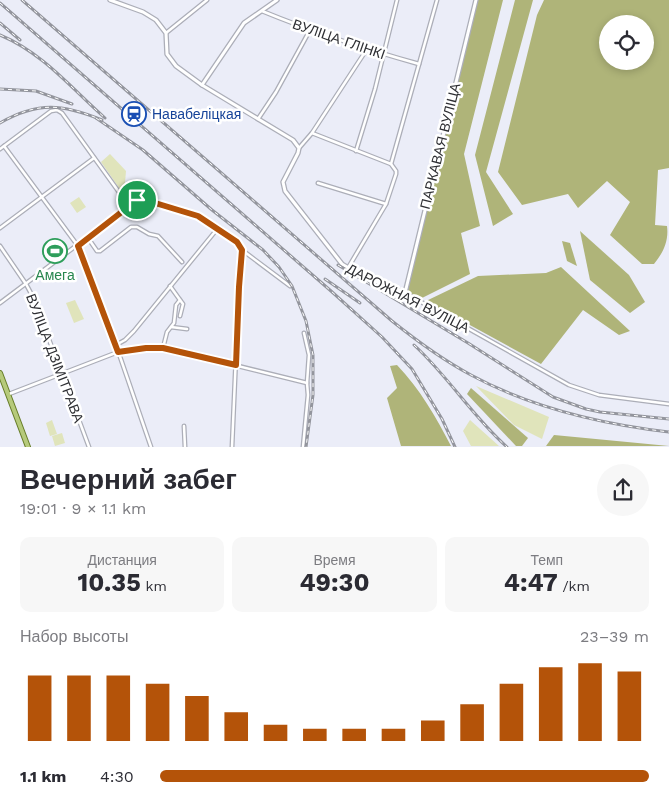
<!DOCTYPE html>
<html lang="ru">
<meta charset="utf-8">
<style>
body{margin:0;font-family:"Work Sans",sans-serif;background:#f7f7f7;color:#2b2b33;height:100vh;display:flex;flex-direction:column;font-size:19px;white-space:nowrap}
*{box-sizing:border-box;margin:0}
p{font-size:16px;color:#7c7c81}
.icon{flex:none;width:28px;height:28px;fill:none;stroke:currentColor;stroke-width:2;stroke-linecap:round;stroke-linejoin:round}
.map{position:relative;height:447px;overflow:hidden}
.panel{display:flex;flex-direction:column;background:#fff;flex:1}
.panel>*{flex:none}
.fabs{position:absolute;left:599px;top:15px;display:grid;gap:10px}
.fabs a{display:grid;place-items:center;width:55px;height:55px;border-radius:50%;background:#fff;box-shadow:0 2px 8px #0003;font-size:25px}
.pin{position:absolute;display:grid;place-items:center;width:42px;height:42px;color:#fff;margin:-21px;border:2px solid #fff;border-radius:50%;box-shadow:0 1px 5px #0007}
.round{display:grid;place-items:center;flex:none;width:52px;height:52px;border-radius:26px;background:#f7f7f7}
.head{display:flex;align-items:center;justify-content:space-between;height:85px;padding:0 20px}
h1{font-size:28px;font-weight:700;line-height:38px}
.stats{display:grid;grid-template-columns:repeat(3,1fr);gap:8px;height:85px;padding:5px 20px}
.stats div{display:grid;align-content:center;border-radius:10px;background:#f7f7f7;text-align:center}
.stats b{font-size:25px;font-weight:700}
.stats small{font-size:14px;font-weight:400}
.stats p{font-size:14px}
.chart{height:140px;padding:10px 20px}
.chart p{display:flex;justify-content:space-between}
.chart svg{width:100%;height:90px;margin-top:5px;stroke:#b45309;stroke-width:6}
ul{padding:0 20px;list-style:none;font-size:16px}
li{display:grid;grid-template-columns:80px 60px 1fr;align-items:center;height:38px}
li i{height:12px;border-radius:6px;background:#b45309}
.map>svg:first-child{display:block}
.green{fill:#e0e4bb}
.forest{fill:#afb479;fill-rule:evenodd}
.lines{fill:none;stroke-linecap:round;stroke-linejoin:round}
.minor-casing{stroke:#acaeb8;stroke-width:5}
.tertiary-casing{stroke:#acaeb8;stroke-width:5.5}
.primary-casing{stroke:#677d29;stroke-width:6}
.minor{stroke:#fff;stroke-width:2.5}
.tertiary{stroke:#fff;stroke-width:3}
.primary{stroke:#b6ca7b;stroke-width:4}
.rail-casing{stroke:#93959d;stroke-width:3}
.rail{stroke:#fff;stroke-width:1;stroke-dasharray:4;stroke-linecap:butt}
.route-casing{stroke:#fff;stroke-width:10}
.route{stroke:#b45309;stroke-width:6}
.labels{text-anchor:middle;stroke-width:5;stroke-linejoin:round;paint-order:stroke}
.street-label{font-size:14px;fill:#2e2f33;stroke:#fff}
.transit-label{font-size:14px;fill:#164399;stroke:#fff;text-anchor:start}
.leisure-label{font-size:14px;fill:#27864d;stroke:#fff}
</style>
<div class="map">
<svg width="669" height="447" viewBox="0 0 669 447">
<rect width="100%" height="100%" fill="#ebedf8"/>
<g class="green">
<path d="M110,154L126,171L124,195L101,162Z"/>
<path d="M79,197L86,207L77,213L70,203Z"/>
<path d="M75,300L84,319L74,323L66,303Z"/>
<path d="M476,386L549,417L542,439L514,425Z"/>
<path d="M52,420L57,434L50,436L46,423Z"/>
<path d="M470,420L499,446H471L463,431Z"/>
<path d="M62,433L65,443L55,446L52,436Z"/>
</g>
<g class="forest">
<path d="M478,0H503L464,154L480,226L461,233L470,274L422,298L407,292Z"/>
<path d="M515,0H533L486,172L513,214L493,226L475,155Z"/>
<path d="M544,0H669V168L658,170L655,225L667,226C669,241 663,253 654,264H642L610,235L630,202L607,181L578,208L568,194L522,205L498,172L537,15ZM608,24H645V61H608Z"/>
<path d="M580,231L629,275L645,302L630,313L590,280Z"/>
<path d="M562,241L570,243L577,266L567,261Z"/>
<path d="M561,267L630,331L619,335L583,310L541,364L426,301L478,276L546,273Z"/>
<path d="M397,365C420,389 436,417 451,446H401L387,398L397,388L390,366Z"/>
<path d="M471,388L528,438L522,446H516L467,394Z"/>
<path d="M554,435L669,446H546Z"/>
</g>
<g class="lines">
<defs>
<g id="minor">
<path d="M262,11C313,32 365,49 419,64"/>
<path d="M166,33L207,0"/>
<path d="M258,119L276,92L310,30"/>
<path d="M312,133L391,164"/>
<path d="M4,146L78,246L116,345L151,447"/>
<path d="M299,148L312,133L367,49"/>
<path d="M0,149L51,111L57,110L62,113L129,206"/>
<path d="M356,151L375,89L397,0"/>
<path d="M318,183L386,204"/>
<path d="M0,228L94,158"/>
<path d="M88,238L97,251H100L131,227H137L149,234L158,236L182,262"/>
<path d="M0,246L26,284L34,299L89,447"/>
<path d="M348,268L386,204L396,174V171L391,164L437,0"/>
<path d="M405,293L569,385L599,395L669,404"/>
<path d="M0,303L137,200L142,199C177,209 221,217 242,250L290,286"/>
<path d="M180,316L183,304L180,300"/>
<path d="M171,327L187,329"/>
<path d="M116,345L125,340L134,331L218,228"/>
<path d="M163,348L167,332L174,323L176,305L180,300L170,286"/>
<path d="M9,394L118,352L146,348L173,350L307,383"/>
<path d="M184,426L185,447"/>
<path d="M232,447L239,287L242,250"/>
<path d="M303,447L308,395L307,383L309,355L304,333"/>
</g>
<g id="tertiary">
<path d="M110,0L143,12L156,20L166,33L167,54L176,66L202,85L293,140L299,148L298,153L283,182L285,191L342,264L362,276L405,293L476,0"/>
<path d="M202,85L244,23L277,0"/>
</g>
<path id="primary" d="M0,373L28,447"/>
</defs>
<use href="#minor" class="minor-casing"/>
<use href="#tertiary" class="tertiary-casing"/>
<use href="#primary" class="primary-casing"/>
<use href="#minor" class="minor"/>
<use href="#tertiary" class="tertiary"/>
<use href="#primary" class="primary"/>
<defs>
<g id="rail">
<path d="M22,0L392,321C417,341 443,360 471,375C532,408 601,424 669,432"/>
<path d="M0,3L331,291L382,337L412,369L442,419L455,447"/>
<path d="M0,23L20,40"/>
<path d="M0,35C43,53 71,88 105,118"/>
<path d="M0,89L36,91L72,104"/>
<path d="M96,118L143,150L212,210L263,250L279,267L292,286L306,321L313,355V395L306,447"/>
<path d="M0,123C38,101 63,104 102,120"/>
<path d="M338,265L468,343L553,397L586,409L600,412L669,419"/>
<path d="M325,279L360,303"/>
<path d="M414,345C448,376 472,416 507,447"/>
</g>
</defs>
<use href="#rail" class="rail-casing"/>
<use href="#rail" class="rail"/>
</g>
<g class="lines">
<defs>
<path id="route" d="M142,199L198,216L237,242L242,250L239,287L236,365L163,348H146L118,352L78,246L137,200Z"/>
</defs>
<use href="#route" class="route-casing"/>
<use href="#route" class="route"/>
</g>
<defs>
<symbol id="station-ring" viewBox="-11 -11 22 22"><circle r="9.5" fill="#fff" stroke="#1a4fb4" stroke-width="1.5"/><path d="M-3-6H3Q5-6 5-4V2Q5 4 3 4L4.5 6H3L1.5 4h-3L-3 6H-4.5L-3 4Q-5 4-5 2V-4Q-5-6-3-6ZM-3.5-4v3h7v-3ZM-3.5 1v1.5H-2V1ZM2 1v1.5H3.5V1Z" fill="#1a4fb4"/></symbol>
<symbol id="stadium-ring" viewBox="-11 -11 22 22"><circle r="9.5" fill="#fff" stroke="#2e9e5b" stroke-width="1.5"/><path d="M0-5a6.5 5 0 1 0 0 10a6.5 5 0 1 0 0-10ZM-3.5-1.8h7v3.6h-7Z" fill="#2e9e5b"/></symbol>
</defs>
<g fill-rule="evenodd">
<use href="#station-ring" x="120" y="100" width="28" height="28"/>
<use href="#stadium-ring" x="41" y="237" width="28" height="28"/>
</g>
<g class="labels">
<g class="street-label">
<text transform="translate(339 39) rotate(19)" y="5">ВУЛІЦА ГЛІНКІ</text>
<text transform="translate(440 146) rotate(-76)" y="5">ПАРКАВАЯ ВУЛІЦА</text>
<text transform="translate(408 298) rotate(27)" y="5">ДАРОЖНАЯ ВУЛІЦА</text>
<text transform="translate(55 358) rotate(69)" y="5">ВУЛІЦА ДЗІМІТРАВА</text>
</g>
<g class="transit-label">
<text x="152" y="119">Навабеліцкая</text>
</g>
<g class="leisure-label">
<text x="55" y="280">Амега</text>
</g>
</g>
</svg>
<div class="fabs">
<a><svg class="icon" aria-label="locate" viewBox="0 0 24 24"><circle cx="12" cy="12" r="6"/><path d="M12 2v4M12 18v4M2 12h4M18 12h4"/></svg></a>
</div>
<div class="pin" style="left:137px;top:200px;background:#1e9e55"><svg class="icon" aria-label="arrive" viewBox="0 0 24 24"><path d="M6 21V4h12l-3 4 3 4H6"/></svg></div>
</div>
<section class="panel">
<div class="head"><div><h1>Вечерний забег</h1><p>19:01 · 9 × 1.1 km</p></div><a class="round"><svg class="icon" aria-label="share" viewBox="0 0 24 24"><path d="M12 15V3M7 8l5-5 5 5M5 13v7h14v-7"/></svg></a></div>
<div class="stats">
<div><p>Дистанция</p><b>10.35<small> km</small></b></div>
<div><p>Время</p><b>49:30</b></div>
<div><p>Темп</p><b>4:47<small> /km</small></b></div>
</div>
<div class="chart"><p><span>Набор высоты</span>23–39 m</p>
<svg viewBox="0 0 160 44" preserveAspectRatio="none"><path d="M5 44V12M15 44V12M25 44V12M35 44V16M45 44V22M55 44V30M65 44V36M75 44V38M85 44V38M95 44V38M105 44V34M115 44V26M125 44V16M135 44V8M145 44V6M155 44V10"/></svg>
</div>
<ul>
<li><b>1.1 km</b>4:30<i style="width:100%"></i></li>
</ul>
</section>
